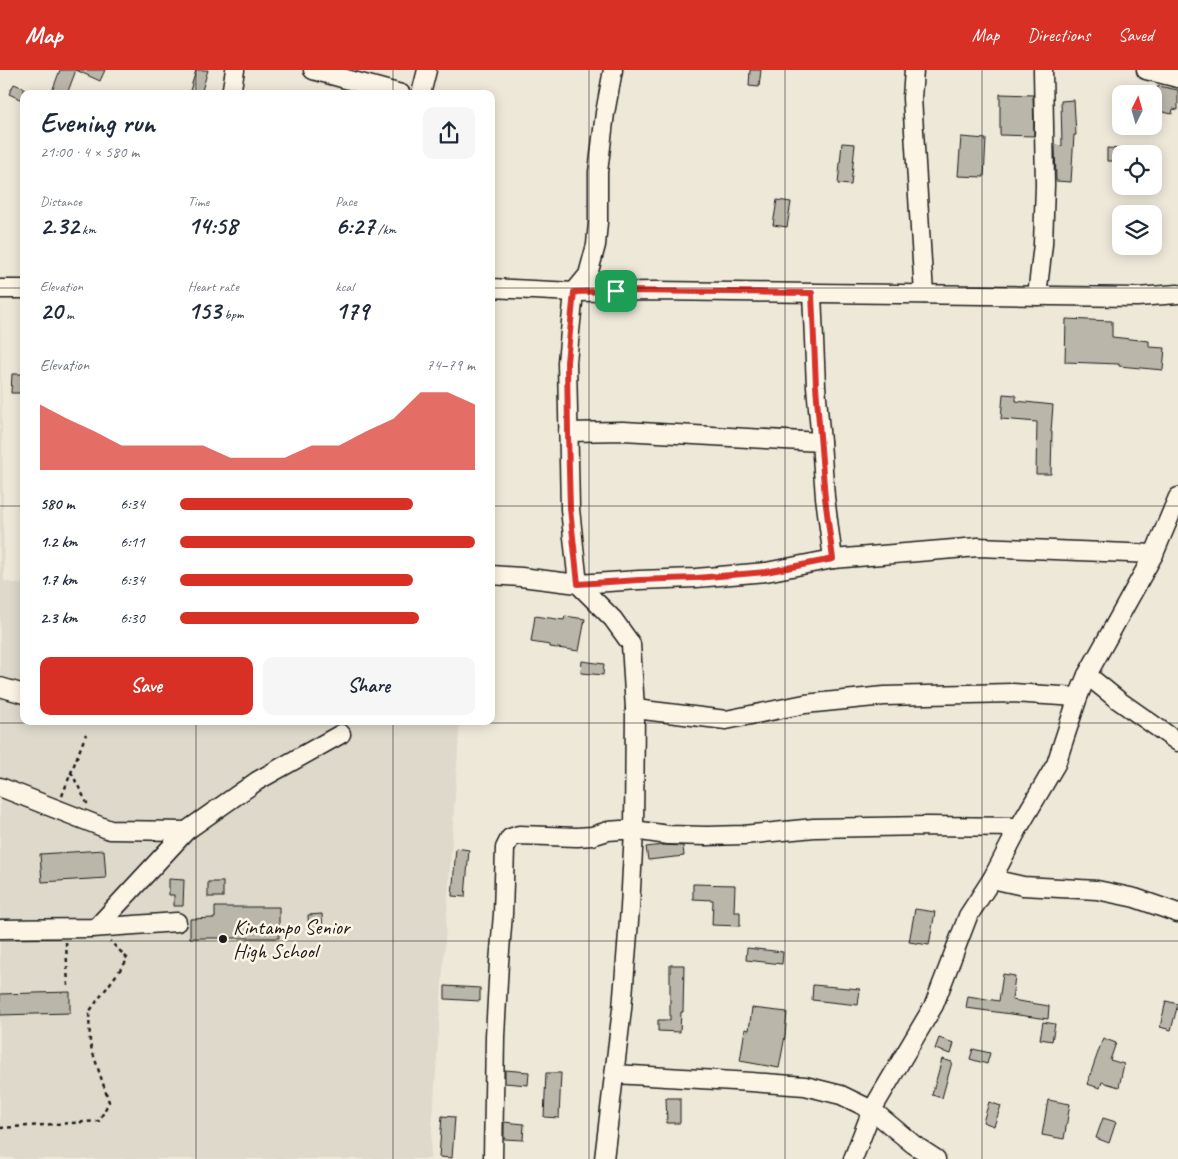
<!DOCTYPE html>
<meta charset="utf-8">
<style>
body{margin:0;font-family:Caveat,sans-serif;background:#f6f6f7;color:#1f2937;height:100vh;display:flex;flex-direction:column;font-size:19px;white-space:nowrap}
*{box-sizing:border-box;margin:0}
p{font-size:16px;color:#747a83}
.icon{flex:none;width:28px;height:28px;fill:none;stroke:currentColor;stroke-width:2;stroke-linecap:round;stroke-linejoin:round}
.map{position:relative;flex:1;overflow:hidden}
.drawer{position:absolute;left:20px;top:20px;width:475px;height:635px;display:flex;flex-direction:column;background:#fff;border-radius:10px;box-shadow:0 2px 12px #0003}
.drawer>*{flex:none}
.needle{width:32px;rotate:5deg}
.buttons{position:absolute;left:1112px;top:15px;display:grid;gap:10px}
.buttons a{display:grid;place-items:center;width:50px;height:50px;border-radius:10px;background:#fff;box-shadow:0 2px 12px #0003;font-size:25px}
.pin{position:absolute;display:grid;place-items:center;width:42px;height:42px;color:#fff;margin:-21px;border-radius:10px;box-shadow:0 2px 8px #0006}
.round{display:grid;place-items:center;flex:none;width:52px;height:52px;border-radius:10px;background:#f6f6f7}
.head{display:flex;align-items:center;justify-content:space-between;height:85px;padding:0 20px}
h1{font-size:28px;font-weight:700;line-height:38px}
.figures{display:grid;grid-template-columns:repeat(3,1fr);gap:8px;height:85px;padding:5px 20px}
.figures div{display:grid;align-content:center}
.figures b{font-size:25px;font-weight:700}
.figures small{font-size:14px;font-weight:400}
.figures p{font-size:14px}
.chart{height:140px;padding:10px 20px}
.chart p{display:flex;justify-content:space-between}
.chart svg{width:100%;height:90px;margin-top:5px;fill:#d93025;opacity:.7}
.action{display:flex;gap:10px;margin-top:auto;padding:10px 20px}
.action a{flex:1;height:58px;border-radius:10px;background:#d93025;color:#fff;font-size:20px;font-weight:700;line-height:58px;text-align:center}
.action a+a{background:#f6f6f7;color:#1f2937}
ul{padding:0 20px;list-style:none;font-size:16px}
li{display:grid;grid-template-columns:80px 60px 1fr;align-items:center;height:38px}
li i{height:12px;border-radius:6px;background:#d93025}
header{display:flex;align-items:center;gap:30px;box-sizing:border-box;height:70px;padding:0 25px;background:#d93025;color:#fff}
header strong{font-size:24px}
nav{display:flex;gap:28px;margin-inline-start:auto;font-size:18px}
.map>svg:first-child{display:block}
.built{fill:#ded9cb}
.building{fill:#bab6aa;stroke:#1c1c1c}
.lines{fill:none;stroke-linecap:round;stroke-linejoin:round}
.minor-casing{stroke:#1c1c1c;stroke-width:21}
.path{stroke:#1c1c1c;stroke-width:2.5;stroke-dasharray:4 4;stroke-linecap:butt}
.minor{stroke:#fcf5e5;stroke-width:18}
.route-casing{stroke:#fff;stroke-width:10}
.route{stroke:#d93025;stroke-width:6}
.grid{fill:none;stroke:#1c1c1c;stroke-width:1;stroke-opacity:0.55}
.poi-dot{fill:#1c1c1c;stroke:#fcf5e5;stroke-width:2}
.labels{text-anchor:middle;stroke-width:5;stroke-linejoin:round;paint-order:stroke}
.poi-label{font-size:21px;fill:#1c1c1c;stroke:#fcf5e5;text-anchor:start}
</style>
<header>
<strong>Map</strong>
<nav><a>Map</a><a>Directions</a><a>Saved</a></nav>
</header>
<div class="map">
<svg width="1178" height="1089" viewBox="0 0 1178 1089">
<rect width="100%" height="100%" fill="#eee8d9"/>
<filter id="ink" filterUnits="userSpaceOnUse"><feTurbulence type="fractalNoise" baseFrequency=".02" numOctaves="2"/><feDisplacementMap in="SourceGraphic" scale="10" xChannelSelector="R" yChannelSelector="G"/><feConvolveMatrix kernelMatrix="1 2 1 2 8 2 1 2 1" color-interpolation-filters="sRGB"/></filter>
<g filter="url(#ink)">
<path class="built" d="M0,228L4,511L24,515V651H460L430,1089H19L0,1087Z"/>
<g class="building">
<path d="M60,0H76L67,24H51Z"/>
<path d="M76,0H105L100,11Z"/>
<path d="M196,0H208L201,24H189Z"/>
<path d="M750,0H761L759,17L749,16Z"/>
<path d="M14,14L24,18V31L9,24Z"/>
<path d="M1158,16L1178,20V40L1173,39L1172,44L1154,40Z"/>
<path d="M1000,24L1033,25L1034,66L1000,65Z"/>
<path d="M1074,30L1076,65H1074L1071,112L1056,111L1055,75L1062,76L1061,31Z"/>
<path d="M961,67L986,69L984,107L958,106Z"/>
<path d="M842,73L855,74L851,115L838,114Z"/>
<path d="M1107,78L1121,79V91H1107Z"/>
<path d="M777,130L791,132L787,157L773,155Z"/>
<path d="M1066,249L1112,251V267L1149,271V277L1165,278L1163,300L1119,296V294L1065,292Z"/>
<path d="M12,304H24V323H11Z"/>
<path d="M1003,324L1016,325V331L1053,335L1051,362H1052L1051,404H1036L1037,352L1001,349Z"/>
<path d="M535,546L564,550L565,546L585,549L579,581L550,577V575L531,572Z"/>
<path d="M582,591L604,594L603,605L581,603Z"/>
<path d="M664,775L683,776L684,786L648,790L646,777Z"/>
<path d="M456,778L469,780L465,827L452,826Z"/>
<path d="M104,780L106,808L42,812L40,784Z"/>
<path d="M169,809L184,810L183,836H174V825H169Z"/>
<rect x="208" y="812" width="15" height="15"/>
<path d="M693,814L735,815L734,842H740V856L712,855L713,830L693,829Z"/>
<path d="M215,837H279V868H190V849L215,848Z"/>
<path d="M915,839L935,842L929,875L909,872Z"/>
<path d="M322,844L323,862L309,863L308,845Z"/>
<path d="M747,878L783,882L782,894L746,890Z"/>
<path d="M670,895H684L683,942H681L680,962L658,961V950H670Z"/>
<path d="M1003,904L1015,906L1012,930L1049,936L1048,949L966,938L968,926L999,931Z"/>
<path d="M813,915L860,919L858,935L812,930Z"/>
<path d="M445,916L480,918V931L445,929Z"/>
<path d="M70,922V943L0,945V924Z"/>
<path d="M1166,931L1178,934L1171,960L1160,957Z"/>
<path d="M752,938L787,942L785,966L779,998L740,991L745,959L749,960Z"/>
<path d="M1043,952L1055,954L1052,971L1040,969Z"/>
<path d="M939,968L954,973L951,984L935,979Z"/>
<path d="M1103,968L1116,973L1110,990L1124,994L1119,1017L1102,1012L1100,1018L1087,1014Z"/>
<path d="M973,979L990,983L987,994L970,989Z"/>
<path d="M942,989L952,992L942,1028L932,1025Z"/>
<path d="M505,1000L529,1002L528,1015L505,1013Z"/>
<path d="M546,1003H561L559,1048L544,1047Z"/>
<path d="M666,1028H680V1053H667Z"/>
<path d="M1048,1030L1070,1034L1064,1069L1042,1065Z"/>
<path d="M989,1032L1001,1036L994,1056L983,1052Z"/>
<path d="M442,1046L455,1047L452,1088L439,1087Z"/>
<path d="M1103,1048L1116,1052L1109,1073L1096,1068Z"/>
<path d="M504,1052L524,1054L523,1070L504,1069Z"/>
</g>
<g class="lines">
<defs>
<g id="minor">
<path d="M313,0L401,24"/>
<path d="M914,0L912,28L924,224"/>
<path d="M1146,0L1178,8"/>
<path d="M231,24L235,0"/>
<path d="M421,24L427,0"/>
<path d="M491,218L574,222L657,221L1137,227L1178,224"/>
<path d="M0,219H24"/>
<path d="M812,223L816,316L821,372"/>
<path d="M1037,226L1043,174L1045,115L1043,0"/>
<path d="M568,362L623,361L821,372L825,427L833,489"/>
<path d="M491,505L521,507L578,514L570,439L567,292L574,222L588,205L596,175L598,152V102L605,43L613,0"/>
<path d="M578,514L613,549L631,574L635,639L634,760L630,838L622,939L604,1089"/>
<path d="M578,514L639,510L696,508L766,502L833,489L978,477L1154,484"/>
<path d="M1087,605L1118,630L1178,672"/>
<path d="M0,617L24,624"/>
<path d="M635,639L726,650L805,634L884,626L1012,623L1078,627"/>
<path d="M0,717L110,760L186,761L257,711L341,664"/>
<path d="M992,809L1023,816L1097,820L1135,828L1178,843"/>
<path d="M97,857L186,761"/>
<path d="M0,859L92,858L177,852"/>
<path d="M615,1004L751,1012L805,1016L841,1025L872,1040L913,1074L936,1089"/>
<path d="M493,1089L495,966L499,893L503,844L505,778L510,768L519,765L577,767L592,766L608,761L621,760H634L668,765L707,766L743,765L814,758L928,756L1019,757"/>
<path d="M853,1089L872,1040L934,935L968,846L992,809L1019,757L1056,694L1078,627L1087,605L1154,484L1178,427"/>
</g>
</defs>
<use href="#minor" class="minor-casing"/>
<g class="path">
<path d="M71,702L89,737"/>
<path d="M62,726L86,664"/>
<path d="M66,872L68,917"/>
<path d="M0,1058L99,1051L109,1032L90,974L89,942L128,889L110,871"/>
</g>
<use href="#minor" class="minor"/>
</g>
</g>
<g class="lines" filter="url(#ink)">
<defs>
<path id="route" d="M616,221L812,223L816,316L825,428L833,489L766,502L696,508L639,510L578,514L570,439L568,362L567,292L574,222Z"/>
</defs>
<use href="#route" class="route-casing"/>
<use href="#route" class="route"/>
</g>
<path class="grid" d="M196,0V24M393,0V24M589,0V1089M785,0V1089M982,0V1089M0,218H24M491,218H1178M0,436H24M491,436H1178M196,651V1089M393,651V1089M0,653H1178M0,871H1178"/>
<circle class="poi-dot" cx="223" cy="869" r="5"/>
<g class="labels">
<g class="poi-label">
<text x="233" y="864">Kintampo Senior<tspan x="233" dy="24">High School</tspan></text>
</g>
</g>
</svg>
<div class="buttons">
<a><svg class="needle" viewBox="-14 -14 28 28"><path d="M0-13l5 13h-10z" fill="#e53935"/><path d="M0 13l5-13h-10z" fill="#747a83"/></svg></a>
<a><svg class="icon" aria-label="locate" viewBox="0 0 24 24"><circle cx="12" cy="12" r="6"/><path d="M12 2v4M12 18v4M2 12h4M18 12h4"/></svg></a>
<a><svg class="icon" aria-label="layers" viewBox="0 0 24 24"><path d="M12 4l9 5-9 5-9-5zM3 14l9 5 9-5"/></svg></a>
</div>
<div class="pin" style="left:616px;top:221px;background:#1e9e55"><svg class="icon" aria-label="arrive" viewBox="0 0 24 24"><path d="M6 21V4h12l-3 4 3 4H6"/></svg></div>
<section class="drawer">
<div class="head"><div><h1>Evening run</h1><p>21:00 · 4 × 580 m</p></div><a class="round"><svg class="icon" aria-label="share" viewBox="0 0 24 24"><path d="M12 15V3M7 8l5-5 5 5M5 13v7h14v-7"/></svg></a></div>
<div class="figures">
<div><p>Distance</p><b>2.32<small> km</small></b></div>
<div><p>Time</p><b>14:58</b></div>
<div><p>Pace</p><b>6:27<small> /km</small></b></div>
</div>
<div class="figures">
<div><p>Elevation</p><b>20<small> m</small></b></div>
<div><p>Heart rate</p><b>153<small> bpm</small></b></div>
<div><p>kcal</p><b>179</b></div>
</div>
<div class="chart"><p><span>Elevation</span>74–79 m</p>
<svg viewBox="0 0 160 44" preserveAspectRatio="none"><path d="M0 44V12L10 19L20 25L30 32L40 32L50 32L60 32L70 38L80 38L90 38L100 32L110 32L120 25L130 19L140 6L150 6L160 12V44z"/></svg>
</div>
<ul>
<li><b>580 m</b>6:34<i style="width:79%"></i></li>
<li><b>1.2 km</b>6:11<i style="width:100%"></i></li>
<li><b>1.7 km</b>6:34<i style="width:79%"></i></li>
<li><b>2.3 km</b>6:30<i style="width:81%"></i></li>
</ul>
<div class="action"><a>Save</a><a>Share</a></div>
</section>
</div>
